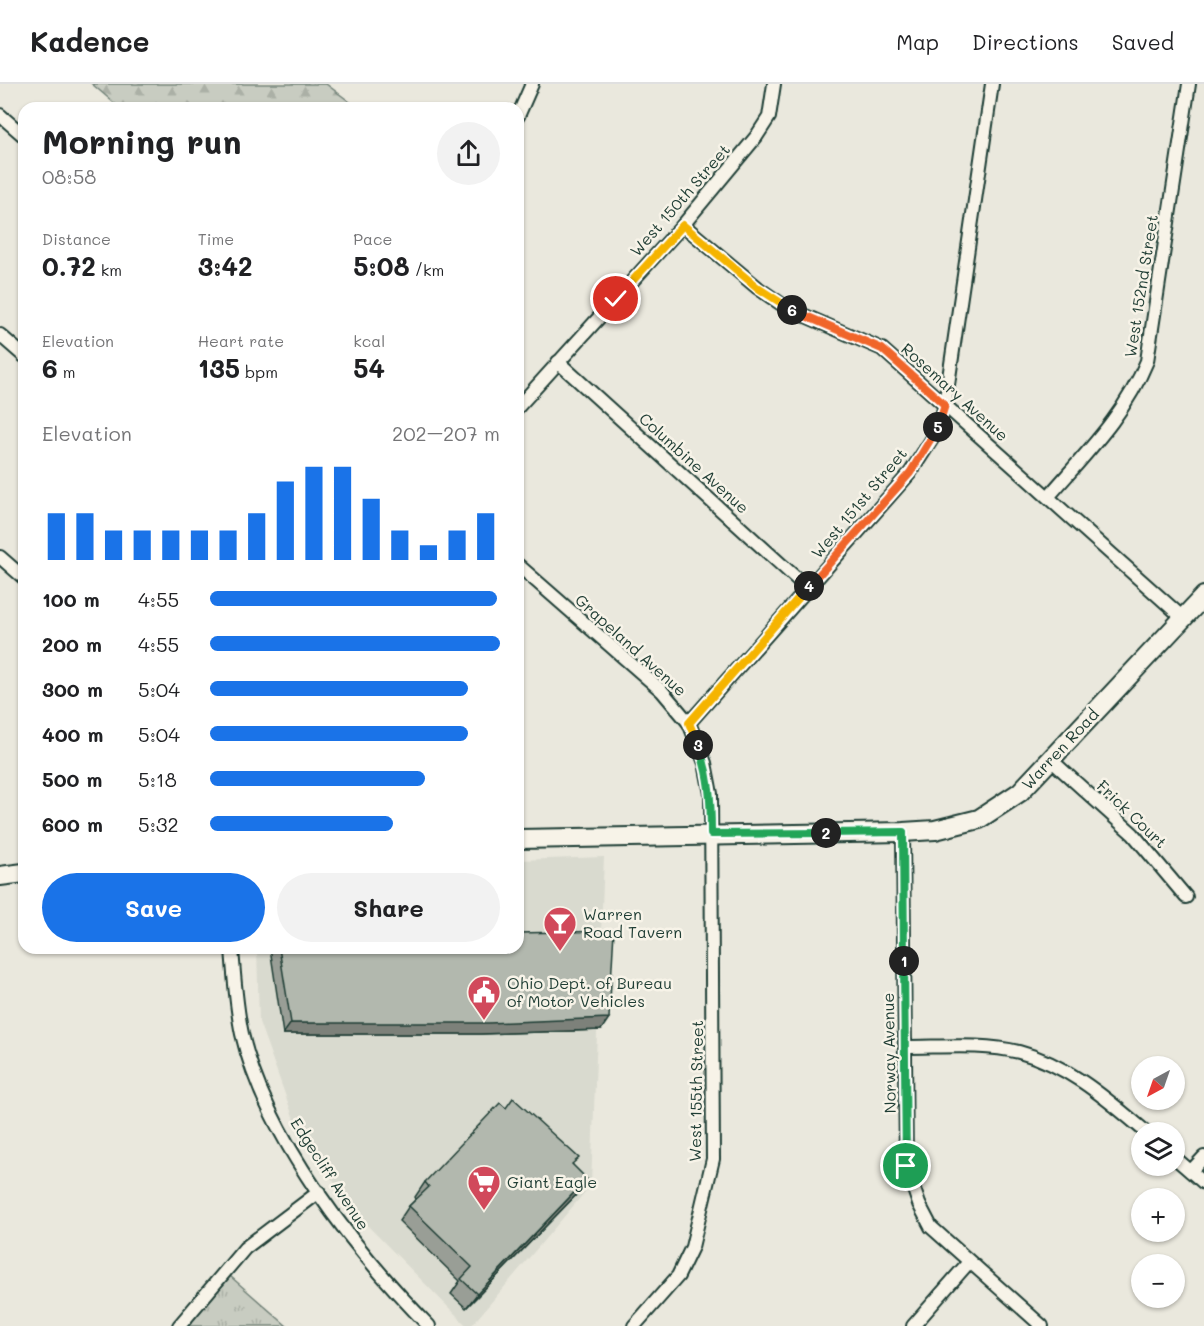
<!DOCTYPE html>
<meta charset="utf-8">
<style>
body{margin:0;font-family:Mali,sans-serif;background:#f2f2f2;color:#202124;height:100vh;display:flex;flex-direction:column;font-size:22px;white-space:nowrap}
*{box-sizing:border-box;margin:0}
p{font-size:20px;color:#757577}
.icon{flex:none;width:33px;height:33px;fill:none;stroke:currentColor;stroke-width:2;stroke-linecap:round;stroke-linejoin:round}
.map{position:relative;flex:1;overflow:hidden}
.panel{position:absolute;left:18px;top:18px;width:506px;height:852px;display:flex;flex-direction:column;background:#fff;border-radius:18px;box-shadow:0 2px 4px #0004}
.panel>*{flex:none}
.needle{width:39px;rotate:220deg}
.tools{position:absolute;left:1131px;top:972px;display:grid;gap:12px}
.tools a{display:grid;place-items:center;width:54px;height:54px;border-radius:50%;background:#fff;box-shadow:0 2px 4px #0004;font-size:30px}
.pin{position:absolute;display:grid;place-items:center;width:51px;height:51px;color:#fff;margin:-26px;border:3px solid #fff;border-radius:50%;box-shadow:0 2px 6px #0007}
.km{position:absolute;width:30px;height:30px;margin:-15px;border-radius:50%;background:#222;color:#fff;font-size:16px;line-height:30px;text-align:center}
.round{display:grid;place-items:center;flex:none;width:63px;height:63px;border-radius:32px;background:#f2f2f2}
.headline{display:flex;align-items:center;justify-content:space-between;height:102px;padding:0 24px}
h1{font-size:33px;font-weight:800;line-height:45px}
.stats{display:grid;grid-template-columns:repeat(3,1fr);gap:9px;height:102px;padding:6px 24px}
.stats div{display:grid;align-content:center}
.stats b{font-size:26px;font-weight:800}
.stats small{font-size:16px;font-weight:400}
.stats p{font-size:16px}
.chart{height:168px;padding:12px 24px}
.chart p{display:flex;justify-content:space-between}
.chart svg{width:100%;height:108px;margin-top:6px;stroke:#1a73e8;stroke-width:6}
.cta{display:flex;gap:12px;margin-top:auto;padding:12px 24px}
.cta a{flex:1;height:69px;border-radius:36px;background:#1a73e8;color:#fff;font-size:24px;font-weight:800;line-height:69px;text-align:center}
.cta a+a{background:#f2f2f2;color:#202124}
ul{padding:0 24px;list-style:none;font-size:20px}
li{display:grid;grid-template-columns:96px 72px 1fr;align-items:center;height:45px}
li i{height:15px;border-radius:8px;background:#1a73e8}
header{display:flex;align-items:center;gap:36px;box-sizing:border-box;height:84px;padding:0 30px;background:#fff;border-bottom:2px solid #e0e0e0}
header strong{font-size:28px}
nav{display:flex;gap:33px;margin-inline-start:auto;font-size:21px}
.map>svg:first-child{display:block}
.built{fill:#d9dacf}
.grass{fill:url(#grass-tufts);stroke:#74847a;stroke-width:1.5}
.forest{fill:url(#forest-firs);stroke:#74847a;stroke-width:1.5}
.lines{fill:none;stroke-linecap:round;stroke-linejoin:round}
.street-casing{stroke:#1f3d34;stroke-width:16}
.secondary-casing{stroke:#1f3d34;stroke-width:22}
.street{stroke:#f7f3e8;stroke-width:12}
.secondary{stroke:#f7f3e8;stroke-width:18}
.wall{fill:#999e96;stroke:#1f3d34;stroke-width:1.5}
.shaded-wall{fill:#7d817a;stroke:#1f3d34;stroke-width:1.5}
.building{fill:#b2b8ae;stroke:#1f3d34;stroke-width:1.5}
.split-1-casing{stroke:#fff;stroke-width:12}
.split-2-casing{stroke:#fff;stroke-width:12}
.split-3-casing{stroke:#fff;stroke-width:12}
.split-4-casing{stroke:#fff;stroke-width:12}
.split-5-casing{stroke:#fff;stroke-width:12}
.split-6-casing{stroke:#fff;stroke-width:12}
.split-7-casing{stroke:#fff;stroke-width:12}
.split-1{stroke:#22a559;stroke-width:8}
.split-2{stroke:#22a559;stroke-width:8}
.split-3{stroke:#22a559;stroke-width:8}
.split-4{stroke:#f5b400;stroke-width:8}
.split-5{stroke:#f0652b;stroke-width:8}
.split-6{stroke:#f0652b;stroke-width:8}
.split-7{stroke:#f5b400;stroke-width:8}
.labels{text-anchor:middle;stroke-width:5;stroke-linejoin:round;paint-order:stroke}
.street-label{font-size:16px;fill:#1f3d34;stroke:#f7f3e8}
.poi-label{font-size:16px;fill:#1f3d34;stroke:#f7f3e8;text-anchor:start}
</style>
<header>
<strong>Kadence</strong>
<nav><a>Map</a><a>Directions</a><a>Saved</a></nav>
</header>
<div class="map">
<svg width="1204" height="1242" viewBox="0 0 1204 1242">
<defs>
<pattern id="grass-tufts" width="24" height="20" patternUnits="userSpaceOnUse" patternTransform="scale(1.5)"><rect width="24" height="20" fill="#c8ccc1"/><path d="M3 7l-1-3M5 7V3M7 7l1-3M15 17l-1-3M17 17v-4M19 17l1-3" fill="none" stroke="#abb0a6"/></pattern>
<pattern id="forest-firs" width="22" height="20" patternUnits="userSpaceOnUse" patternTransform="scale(1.5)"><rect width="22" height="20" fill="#c8ccc1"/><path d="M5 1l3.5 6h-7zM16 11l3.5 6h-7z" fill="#abb0a6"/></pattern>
</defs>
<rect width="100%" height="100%" fill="#eae8dd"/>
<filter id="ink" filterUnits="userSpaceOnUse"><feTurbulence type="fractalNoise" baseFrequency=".0167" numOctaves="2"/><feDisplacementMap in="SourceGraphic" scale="12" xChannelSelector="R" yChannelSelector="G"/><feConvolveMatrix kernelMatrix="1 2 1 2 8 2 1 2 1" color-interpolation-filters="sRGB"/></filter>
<g filter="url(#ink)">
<path class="built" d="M604,773L591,1101L471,1242H467L360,1134L299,1049L259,938L257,864H518V776Z"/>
<path class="grass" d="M230,1191V1192L287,1242H188Z"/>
<path class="forest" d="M92,0H326L358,24H120Z"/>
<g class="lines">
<defs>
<g id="street">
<path d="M0,31L24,52"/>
<path d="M518,32L532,0"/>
<path d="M683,141L758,204L787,224L882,265L1183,534"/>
<path d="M0,251L24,272"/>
<path d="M558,278L807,504"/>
<path d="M518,323L683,141L756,53L769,33L774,0"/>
<path d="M1048,413C1086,369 1125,331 1147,277L1189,0"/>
<path d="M0,473L24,494"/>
<path d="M518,481L662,607L689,639L705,679L711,710L713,1075L692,1163L678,1192L634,1242"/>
<path d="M689,639L910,389L938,346L945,321L992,0"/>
<path d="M1051,676L1133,750L1186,813"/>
<path d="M903,748L906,1082L919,1120L931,1143L1042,1242"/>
<path d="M232,864C234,893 236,922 242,950C266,1054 355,1167 429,1242"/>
<path d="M905,963C942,963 983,959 1019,968C1069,981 1108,1016 1146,1048"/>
<path d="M1174,1073L1204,1099"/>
<path d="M1191,1087L1204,1073"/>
<path d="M179,1242L245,1164L319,1108"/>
<path d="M913,1242L969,1178"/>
</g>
<g id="secondary">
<path d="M518,755L903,748L935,746L979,735L1020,708L1204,512"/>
<path d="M0,792L24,789"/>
</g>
</defs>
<use href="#street" class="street-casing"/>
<use href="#secondary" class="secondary-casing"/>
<use href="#street" class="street"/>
<use href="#secondary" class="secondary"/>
</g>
<g class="wall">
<path d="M270,864H518L601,946L481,950H283Z"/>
<path d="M573,1081L577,1110L466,1224L451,1210L460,1197L399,1137L409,1122L416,1115L415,1113L425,1098Z"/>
</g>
<g class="shaded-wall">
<path d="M609,934L601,946L481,950H283L291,939Z"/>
<path d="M587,1095L577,1110L466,1224L477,1210Z"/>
</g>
<g class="building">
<path d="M614,847L609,934L489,939H291L279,864H518V849Z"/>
<path d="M513,1014L579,1074L572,1080L587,1095L477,1210L461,1195L472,1183L409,1122L429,1103L425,1098L500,1019L506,1024Z"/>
</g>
</g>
<g class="lines" filter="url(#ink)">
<defs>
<path id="split-1" d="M904,877L906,1082"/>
<path id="split-2" d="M826,749L903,748L904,877"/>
<path id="split-3" d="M698,661C710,691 711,718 711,750L826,749"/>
<path id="split-4" d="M698,661L689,639L809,502"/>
<path id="split-5" d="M809,502L910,389L938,343"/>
<path id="split-6" d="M792,226L882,265L945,321L938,343"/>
<path id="split-7" d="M616,215L683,141L758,204L792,226"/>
</defs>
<use href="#split-1" class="split-1-casing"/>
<use href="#split-2" class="split-2-casing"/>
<use href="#split-3" class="split-3-casing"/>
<use href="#split-4" class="split-4-casing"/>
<use href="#split-5" class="split-5-casing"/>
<use href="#split-6" class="split-6-casing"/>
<use href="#split-7" class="split-7-casing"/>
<use href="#split-1" class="split-1"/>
<use href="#split-2" class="split-2"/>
<use href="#split-3" class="split-3"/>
<use href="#split-4" class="split-4"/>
<use href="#split-5" class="split-5"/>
<use href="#split-6" class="split-6"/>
<use href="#split-7" class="split-7"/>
</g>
<defs>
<symbol id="bar-pin" viewBox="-11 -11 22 30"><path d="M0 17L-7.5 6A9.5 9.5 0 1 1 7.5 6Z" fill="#d1495b" stroke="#f7f3e8"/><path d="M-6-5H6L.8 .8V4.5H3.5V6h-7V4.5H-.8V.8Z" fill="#fff"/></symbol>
<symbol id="civic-pin" viewBox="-11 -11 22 30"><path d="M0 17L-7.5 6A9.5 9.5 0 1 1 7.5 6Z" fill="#d1495b" stroke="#f7f3e8"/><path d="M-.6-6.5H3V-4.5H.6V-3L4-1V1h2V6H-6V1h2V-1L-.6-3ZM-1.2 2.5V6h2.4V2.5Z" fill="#fff"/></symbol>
<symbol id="supermarket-pin" viewBox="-11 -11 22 30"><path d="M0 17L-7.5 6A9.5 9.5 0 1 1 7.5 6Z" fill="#d1495b" stroke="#f7f3e8"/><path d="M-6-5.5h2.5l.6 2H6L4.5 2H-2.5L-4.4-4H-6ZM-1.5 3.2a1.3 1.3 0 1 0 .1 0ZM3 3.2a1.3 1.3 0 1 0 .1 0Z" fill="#fff"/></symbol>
</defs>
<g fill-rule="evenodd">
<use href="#bar-pin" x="541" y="820" width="38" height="52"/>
<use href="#civic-pin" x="465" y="889" width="38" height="52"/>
<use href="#supermarket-pin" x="465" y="1079" width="38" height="52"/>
</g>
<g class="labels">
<g class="street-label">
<text transform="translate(680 116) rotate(-49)" y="6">West 150th Street</text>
<text transform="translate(1141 202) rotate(-81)" y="6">West 152nd Street</text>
<text transform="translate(955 308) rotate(42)" y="6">Rosemary Avenue</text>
<text transform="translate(694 379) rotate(42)" y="6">Columbine Avenue</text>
<text transform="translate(859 419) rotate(-50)" y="6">West 151st Street</text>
<text transform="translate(631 561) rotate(42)" y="6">Grapeland Avenue</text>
<text transform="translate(1060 665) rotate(-47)" y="6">Warren Road</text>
<text transform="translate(1132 730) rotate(44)" y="6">Frick Court</text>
<text transform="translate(889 969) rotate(-91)" y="6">Norway Avenue</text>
<text transform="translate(696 1007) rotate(-89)" y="6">West 155th Street</text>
<text transform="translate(330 1090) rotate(57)" y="6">Edgecliff Avenue</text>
</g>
<g class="poi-label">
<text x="583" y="836">Warren<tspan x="583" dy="18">Road Tavern</tspan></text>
<text x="507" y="905">Ohio Dept. of Bureau<tspan x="507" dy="18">of Motor Vehicles</tspan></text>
<text x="507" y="1104">Giant Eagle</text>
</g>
</g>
</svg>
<div class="tools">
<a><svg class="needle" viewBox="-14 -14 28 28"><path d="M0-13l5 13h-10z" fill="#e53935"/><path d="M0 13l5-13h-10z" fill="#757577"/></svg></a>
<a><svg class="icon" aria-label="layers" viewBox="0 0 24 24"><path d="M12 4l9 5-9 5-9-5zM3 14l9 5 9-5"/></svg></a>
<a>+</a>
<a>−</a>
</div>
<div class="pin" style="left:906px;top:1082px;background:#1e9e55"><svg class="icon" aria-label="arrive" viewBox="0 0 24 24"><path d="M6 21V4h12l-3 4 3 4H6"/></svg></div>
<div class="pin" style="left:616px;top:215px;background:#d93025"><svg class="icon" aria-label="check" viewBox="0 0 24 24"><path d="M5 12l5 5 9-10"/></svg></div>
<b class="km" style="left:904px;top:877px">1</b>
<b class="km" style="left:826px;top:749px">2</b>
<b class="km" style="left:698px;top:661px">3</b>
<b class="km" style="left:809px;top:502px">4</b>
<b class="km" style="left:938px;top:343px">5</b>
<b class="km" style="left:792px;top:226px">6</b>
<section class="panel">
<div class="headline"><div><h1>Morning run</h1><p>08:58</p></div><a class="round"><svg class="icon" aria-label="share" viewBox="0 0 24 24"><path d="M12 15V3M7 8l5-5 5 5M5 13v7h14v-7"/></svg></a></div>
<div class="stats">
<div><p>Distance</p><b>0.72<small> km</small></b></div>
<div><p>Time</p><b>3:42</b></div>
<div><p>Pace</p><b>5:08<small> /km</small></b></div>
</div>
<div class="stats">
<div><p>Elevation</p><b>6<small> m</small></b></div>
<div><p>Heart rate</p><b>135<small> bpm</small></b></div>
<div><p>kcal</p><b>54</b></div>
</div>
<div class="chart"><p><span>Elevation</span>202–207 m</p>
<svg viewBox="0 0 160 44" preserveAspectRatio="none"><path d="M5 44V25M15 44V25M25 44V32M35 44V32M45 44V32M55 44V32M65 44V32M75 44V25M85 44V12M95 44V6M105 44V6M115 44V19M125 44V32M135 44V38M145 44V32M155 44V25"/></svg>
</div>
<ul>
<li><b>100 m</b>4:55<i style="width:99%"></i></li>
<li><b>200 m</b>4:55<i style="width:100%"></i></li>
<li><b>300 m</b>5:04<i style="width:89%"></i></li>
<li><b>400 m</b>5:04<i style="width:89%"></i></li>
<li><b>500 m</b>5:18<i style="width:74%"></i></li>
<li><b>600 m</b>5:32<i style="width:63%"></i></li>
</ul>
<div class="cta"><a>Save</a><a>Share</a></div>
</section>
</div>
